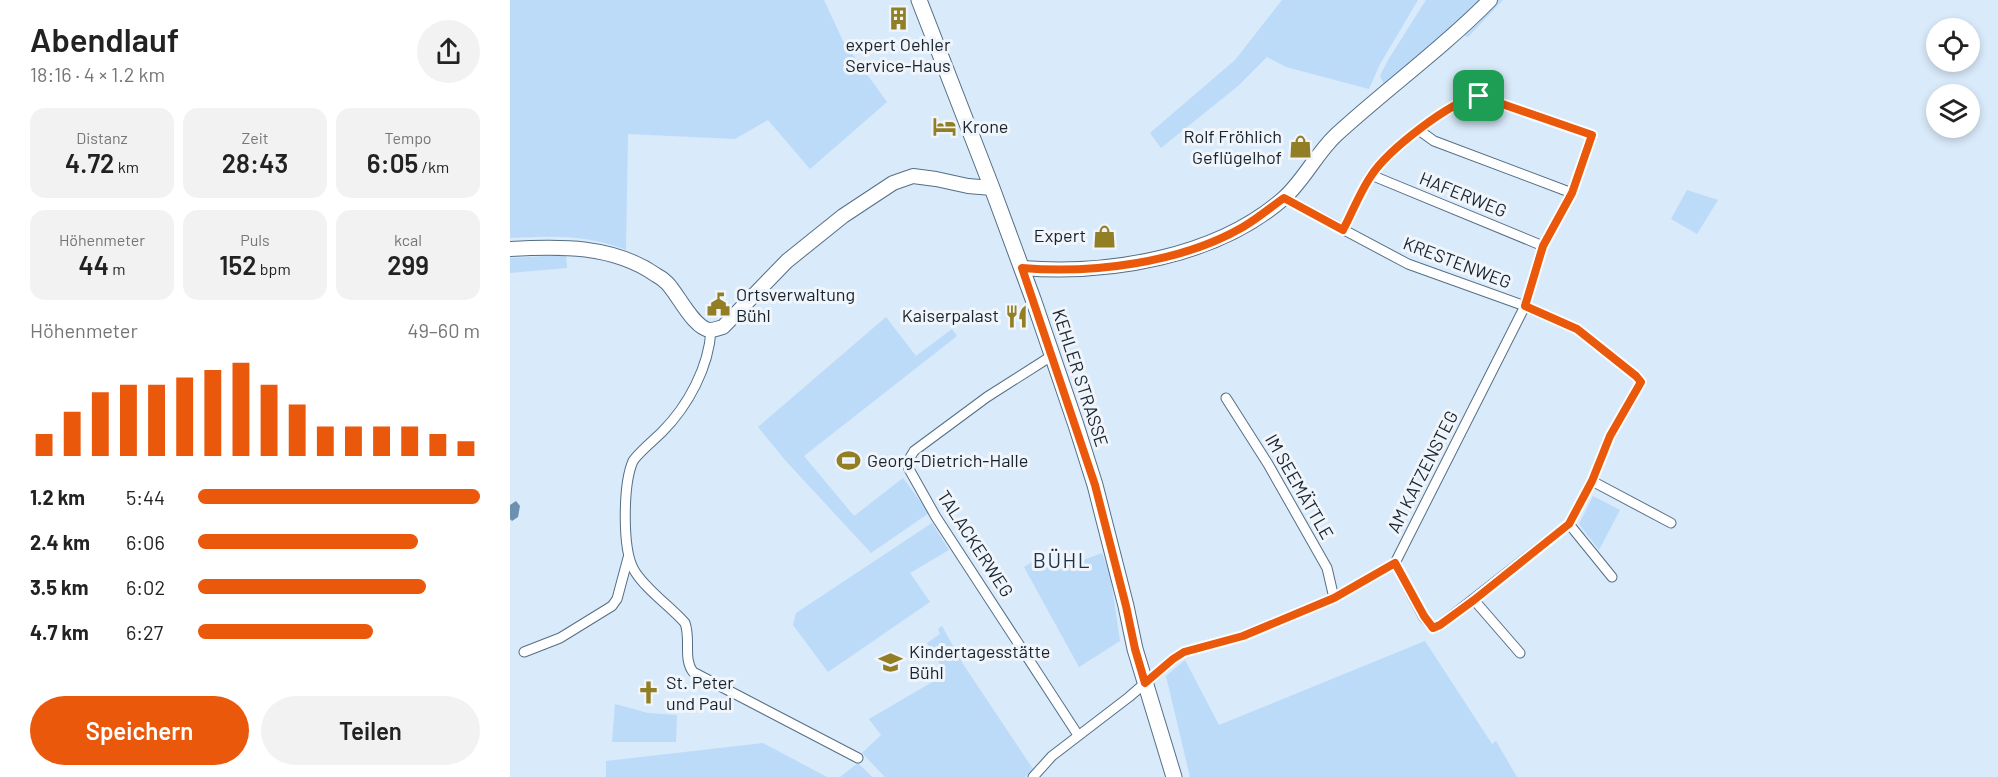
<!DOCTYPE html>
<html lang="de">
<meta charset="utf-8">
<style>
body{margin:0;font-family:Barlow,sans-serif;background:#f2f2f2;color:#222;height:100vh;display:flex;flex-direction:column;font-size:22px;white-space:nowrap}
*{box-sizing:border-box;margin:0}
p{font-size:20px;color:#767676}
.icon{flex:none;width:33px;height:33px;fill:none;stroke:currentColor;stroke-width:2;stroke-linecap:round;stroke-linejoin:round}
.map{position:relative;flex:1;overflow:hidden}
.details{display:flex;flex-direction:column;background:#fff;width:510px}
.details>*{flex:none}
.buttons{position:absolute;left:1416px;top:18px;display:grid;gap:12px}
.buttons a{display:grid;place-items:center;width:54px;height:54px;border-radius:50%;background:#fff;box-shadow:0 3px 9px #0003;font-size:30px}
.pin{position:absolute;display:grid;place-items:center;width:51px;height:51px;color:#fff;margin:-26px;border-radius:12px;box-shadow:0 3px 9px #0006}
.round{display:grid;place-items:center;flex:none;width:63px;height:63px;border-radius:32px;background:#f2f2f2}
.summary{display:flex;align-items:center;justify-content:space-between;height:102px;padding:0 30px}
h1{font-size:33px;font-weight:600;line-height:45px}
.stats{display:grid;grid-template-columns:repeat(3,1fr);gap:9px;height:102px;padding:6px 30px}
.stats div{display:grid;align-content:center;border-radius:15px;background:#f2f2f2;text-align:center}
.stats b{font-size:26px;font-weight:600}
.stats small{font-size:16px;font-weight:400}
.stats p{font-size:16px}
.chart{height:168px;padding:12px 30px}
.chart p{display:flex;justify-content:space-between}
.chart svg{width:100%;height:108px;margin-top:6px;stroke:#ea580c;stroke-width:6}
.primary-button{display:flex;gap:12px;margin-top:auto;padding:12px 30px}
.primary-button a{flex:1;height:69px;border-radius:36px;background:#ea580c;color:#fff;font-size:24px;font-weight:600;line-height:69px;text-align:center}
.primary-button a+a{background:#f2f2f2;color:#222}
ul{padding:0 30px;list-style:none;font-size:20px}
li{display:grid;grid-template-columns:96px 72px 1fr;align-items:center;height:45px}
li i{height:15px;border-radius:8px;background:#ea580c}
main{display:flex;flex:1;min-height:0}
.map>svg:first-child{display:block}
.green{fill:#bbdbf9}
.water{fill:#6c90b1}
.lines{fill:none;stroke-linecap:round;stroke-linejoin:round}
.street-casing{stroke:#556f86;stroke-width:11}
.secondary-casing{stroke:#556f86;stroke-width:16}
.primary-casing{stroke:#556f86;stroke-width:17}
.street{stroke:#fff;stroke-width:9}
.secondary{stroke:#fff;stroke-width:14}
.primary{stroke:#fff;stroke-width:15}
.route-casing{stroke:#fff;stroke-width:12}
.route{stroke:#ea580c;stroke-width:8}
.labels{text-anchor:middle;stroke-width:6;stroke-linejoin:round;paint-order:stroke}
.poi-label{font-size:18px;fill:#18232d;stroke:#f0f5fb;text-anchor:start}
.street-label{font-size:18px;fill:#18232d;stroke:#f0f5fb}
.quarter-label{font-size:21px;letter-spacing:1.5px;fill:#1c3449;stroke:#f0f5fb}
</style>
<main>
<section class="details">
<div class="summary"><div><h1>Abendlauf</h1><p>18:16 · 4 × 1.2 km</p></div><a class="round"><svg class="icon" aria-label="share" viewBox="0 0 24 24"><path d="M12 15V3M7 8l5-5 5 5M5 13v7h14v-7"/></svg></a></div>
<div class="stats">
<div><p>Distanz</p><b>4.72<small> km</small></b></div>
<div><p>Zeit</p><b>28:43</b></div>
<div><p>Tempo</p><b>6:05<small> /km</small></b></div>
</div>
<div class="stats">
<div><p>Höhenmeter</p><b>44<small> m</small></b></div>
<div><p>Puls</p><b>152<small> bpm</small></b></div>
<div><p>kcal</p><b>299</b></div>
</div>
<div class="chart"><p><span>Höhenmeter</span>49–60 m</p>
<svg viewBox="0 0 160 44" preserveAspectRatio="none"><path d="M5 44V35M15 44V26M25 44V18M35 44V15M45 44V15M55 44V12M65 44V9M75 44V6M85 44V15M95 44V23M105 44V32M115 44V32M125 44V32M135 44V32M145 44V35M155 44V38"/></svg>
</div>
<ul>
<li><b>1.2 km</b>5:44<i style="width:100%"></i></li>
<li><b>2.4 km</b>6:06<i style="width:78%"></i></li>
<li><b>3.5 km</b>6:02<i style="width:81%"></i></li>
<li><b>4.7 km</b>6:27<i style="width:62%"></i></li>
</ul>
<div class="primary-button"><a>Speichern</a><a>Teilen</a></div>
</section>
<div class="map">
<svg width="1488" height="777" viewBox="0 0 1488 777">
<rect width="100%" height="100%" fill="#d9eafa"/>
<g class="green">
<path d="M0,0H314L333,41L377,102L300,169L258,120L225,139L118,134L116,250C77,234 41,236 0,238Z"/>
<path d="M772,0H908L870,64L859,89L776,67L757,57L728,86L651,148L640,133L725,60Z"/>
<path d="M916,0H972L940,31L874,85L870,76L878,60Z"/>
<path d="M987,0H993L958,37L952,35Z"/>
<path d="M1177,190L1208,200L1187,234L1161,219Z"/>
<path d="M56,255L57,268L0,273V258Z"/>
<path d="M376,317L406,356L442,329L447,336L294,456L344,516L393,478L419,513L361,553L275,460L248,427Z"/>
<path d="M1083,496L1110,510L1089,550L1069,524Z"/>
<path d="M422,523L439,550L400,573L420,602L318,672L283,625L286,613Z"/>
<path d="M538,552L547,570L592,553L600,574L610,641L569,667L514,567Z"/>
<path d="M432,626L453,664L523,769L515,777H375L352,753L371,735L359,719L436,674L417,643L430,634L428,629Z"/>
<path d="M915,641L982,744L986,741L1007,777H680L656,676L675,660L709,725Z"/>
<path d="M105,704L138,713L167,715L166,742H102Z"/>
<path d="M253,743L317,777H96V761Z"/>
<path d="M348,763L362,777H330Z"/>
</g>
<path class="water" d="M6,501L10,506L8,517L2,521L0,519V505Z"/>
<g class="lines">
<defs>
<g id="street">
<path d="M910,131L924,141L1062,193"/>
<path d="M861,175L1033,246"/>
<path d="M774,198L898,264L1015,306L1067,329L1126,376L1131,382L1100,436L1082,481L1059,524L930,625L923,628L913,616L885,563"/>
<path d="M201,330C199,367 178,406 152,432C145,439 128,453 123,461C113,484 112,549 124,570C135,589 160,606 175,623C181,639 173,659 183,672L348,758"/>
<path d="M543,355L477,397L404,451L398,461L399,469L426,517L568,735"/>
<path d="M716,398L758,464L817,568L824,598"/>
<path d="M1082,481L1161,523"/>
<path d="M1059,524L1102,577"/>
<path d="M964,600L1010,653"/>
<path d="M14,652L50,638L102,606L107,599L118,558"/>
<path d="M523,777L542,756L619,697L663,659L674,652L733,636L824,598L885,563L1015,306L1033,246L1062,193L1082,135L969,96C940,101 877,151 861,176C850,192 842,213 833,230"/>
</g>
<g id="secondary">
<path d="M0,249C50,246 103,245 146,275C150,277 154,280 157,283C168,294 184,329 200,330C204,330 209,328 213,327L277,261L333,216L383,183L403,176L426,179L458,186L482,188"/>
<path d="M512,268C599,275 707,257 774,198C794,180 806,154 826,135C876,89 932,49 980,0"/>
</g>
<path id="primary" d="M409,0L482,188L523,299L566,425L585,485L616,606L625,649L664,777"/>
</defs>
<use href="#street" class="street-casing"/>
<use href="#secondary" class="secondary-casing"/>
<use href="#primary" class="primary-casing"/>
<use href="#street" class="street"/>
<use href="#secondary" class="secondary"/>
<use href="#primary" class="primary"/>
</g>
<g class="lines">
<defs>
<path id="route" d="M969,96L1082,135L1062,193L1033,246L1015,306L1067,329L1126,376L1131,382L1100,436L1082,481L1059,524L964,600L930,625L923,628L914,616L885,563L824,598L733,636L674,652L663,659L635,683L625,649L616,606L585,485L512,268C582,274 671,263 733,227C747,219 761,207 774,198L833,230C842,213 850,192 861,176C877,151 940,101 969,96Z"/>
</defs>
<use href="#route" class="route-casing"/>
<use href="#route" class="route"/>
</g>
<defs>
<symbol id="building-bare" viewBox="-9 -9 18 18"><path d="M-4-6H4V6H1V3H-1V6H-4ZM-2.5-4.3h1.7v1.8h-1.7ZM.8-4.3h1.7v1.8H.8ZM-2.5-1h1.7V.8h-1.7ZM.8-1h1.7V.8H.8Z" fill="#917e25" stroke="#f0f5fb" stroke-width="2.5" paint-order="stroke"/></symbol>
<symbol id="hotel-bare" viewBox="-9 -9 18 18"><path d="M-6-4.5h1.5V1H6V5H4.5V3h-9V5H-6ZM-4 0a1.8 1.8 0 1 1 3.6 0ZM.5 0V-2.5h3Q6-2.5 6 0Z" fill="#917e25" stroke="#f0f5fb" stroke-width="2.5" paint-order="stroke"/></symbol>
<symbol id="shop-bare" viewBox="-9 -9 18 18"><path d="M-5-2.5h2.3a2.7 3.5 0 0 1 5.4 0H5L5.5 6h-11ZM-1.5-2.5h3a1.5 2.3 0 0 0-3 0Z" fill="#917e25" stroke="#f0f5fb" stroke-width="2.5" paint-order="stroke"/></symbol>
<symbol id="civic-bare" viewBox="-9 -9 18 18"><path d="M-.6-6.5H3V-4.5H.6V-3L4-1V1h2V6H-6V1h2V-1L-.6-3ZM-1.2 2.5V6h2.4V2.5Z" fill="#917e25" stroke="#f0f5fb" stroke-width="2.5" paint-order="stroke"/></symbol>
<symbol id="restaurant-bare" viewBox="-9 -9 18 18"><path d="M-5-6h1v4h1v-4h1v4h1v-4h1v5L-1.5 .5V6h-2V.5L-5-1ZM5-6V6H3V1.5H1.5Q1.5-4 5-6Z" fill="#917e25" stroke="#f0f5fb" stroke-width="2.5" paint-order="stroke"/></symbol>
<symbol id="stadium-bare" viewBox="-9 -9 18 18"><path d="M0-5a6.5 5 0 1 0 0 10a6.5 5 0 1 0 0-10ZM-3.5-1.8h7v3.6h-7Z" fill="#917e25" stroke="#f0f5fb" stroke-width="2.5" paint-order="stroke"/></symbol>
<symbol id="school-bare" viewBox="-9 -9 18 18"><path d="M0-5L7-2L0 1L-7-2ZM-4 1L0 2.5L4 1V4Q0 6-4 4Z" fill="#917e25" stroke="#f0f5fb" stroke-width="2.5" paint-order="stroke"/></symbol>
<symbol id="church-bare" viewBox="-9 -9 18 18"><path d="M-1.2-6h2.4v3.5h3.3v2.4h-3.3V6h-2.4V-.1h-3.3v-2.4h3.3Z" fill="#917e25" stroke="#f0f5fb" stroke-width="2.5" paint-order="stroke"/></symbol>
</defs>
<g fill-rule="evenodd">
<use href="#building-bare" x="372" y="2" width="33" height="33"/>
<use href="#hotel-bare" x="418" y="110" width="33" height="33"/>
<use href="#shop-bare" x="774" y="130" width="33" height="33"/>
<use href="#shop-bare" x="578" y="220" width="33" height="33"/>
<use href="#civic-bare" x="192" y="288" width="33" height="33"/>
<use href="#restaurant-bare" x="490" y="300" width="33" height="33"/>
<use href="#stadium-bare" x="322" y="444" width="33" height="33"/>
<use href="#school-bare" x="364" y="646" width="33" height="33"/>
<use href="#church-bare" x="122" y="676" width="33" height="33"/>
</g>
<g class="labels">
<g class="poi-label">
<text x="388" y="51" text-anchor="middle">expert Oehler<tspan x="388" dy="21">Service-Haus</tspan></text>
<text x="452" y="133">Krone</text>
<text x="772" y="143" text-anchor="end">Rolf Fröhlich<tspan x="772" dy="21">Geflügelhof</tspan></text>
<text x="576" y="242" text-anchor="end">Expert</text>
<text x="226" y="301">Ortsverwaltung<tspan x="226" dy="21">Bühl</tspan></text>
<text x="489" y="322" text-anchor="end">Kaiserpalast</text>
<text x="357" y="467">Georg-Dietrich-Halle</text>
<text x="399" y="658">Kindertagesstätte<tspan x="399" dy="21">Bühl</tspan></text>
<text x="156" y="689">St. Peter<tspan x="156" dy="21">und Paul</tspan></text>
</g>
<g class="street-label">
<text transform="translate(953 195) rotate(22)" y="6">HAFERWEG</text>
<text transform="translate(947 263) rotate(21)" y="6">KRESTENWEG</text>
<text transform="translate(570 378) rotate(72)" y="6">KEHLER STRASSE</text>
<text transform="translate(913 472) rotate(-63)" y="6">AM KATZENSTEG</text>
<text transform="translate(789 487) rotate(60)" y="6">IM SEEMÄTTLE</text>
<text transform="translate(465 544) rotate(57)" y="6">TALACKERWEG</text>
</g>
<g class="quarter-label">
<text x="552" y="568">BÜHL</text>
</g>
</g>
</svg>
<div class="buttons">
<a><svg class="icon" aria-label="locate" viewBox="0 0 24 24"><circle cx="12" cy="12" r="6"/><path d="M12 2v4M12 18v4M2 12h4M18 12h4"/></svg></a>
<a><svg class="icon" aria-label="layers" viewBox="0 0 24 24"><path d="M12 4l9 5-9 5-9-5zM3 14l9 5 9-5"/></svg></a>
</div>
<div class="pin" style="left:969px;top:96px;background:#1e9e55"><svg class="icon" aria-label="arrive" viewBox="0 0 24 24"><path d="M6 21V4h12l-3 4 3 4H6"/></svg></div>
</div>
</main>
